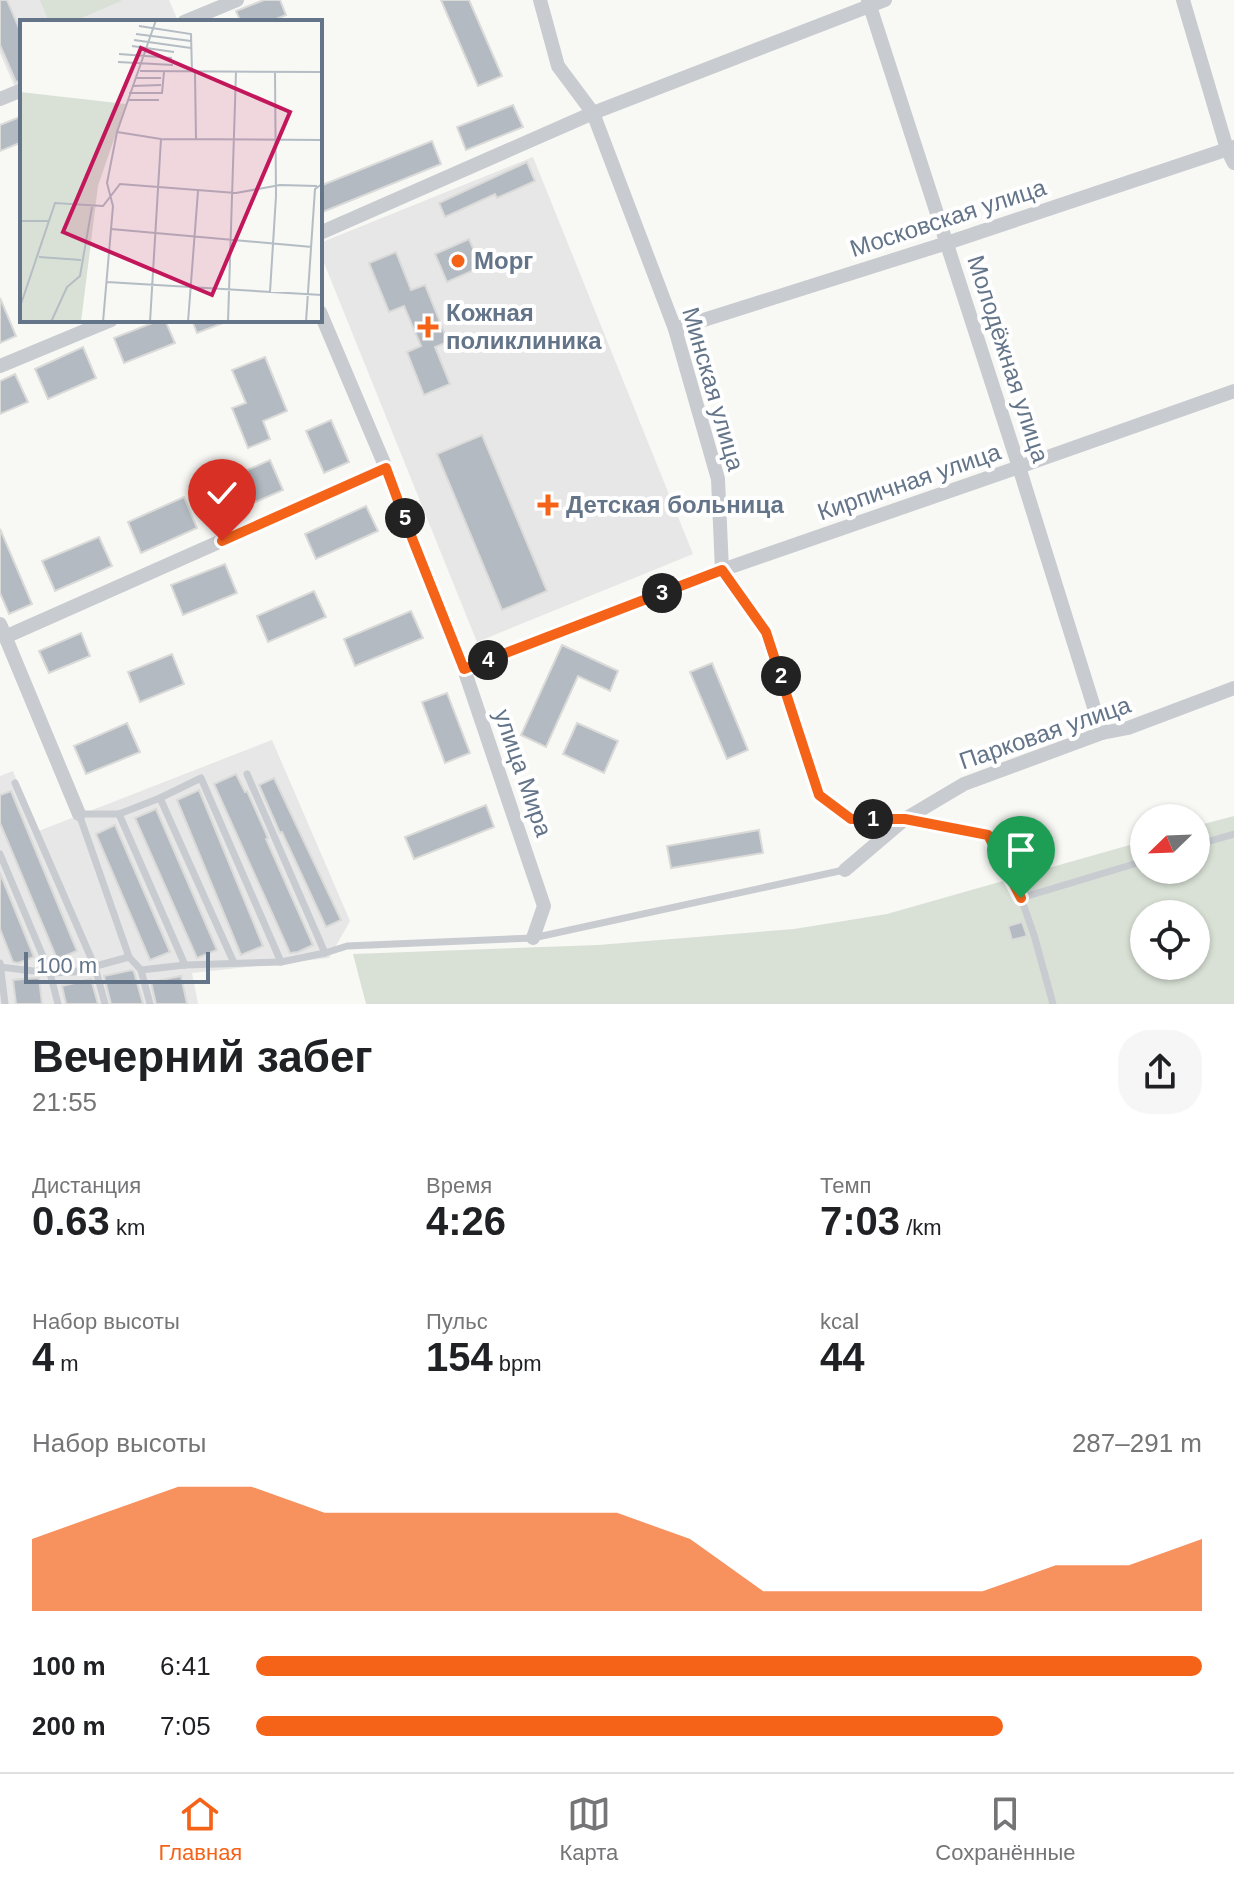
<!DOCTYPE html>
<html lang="ru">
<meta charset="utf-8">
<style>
body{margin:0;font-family:Helvetica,sans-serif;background:#f6f6f6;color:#202124;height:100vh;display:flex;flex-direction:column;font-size:30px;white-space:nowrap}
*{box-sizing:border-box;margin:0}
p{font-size:26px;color:#757577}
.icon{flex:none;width:44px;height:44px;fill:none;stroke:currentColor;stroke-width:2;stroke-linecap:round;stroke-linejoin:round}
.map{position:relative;height:1004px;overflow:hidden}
.sheet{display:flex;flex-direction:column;background:#fff;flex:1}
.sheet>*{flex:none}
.needle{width:52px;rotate:247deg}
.fabs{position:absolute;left:1130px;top:804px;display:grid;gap:16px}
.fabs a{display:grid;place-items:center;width:80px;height:80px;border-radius:50%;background:#fff;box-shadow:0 2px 6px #0004;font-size:40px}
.scale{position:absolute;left:24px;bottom:20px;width:186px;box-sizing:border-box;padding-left:8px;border:4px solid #64758a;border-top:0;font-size:22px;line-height:28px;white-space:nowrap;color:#64758a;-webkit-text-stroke:6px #fff;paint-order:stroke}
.pin{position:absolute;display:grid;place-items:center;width:68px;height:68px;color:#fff;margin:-82px -34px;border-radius:50% 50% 50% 0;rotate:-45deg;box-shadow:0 0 8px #0007}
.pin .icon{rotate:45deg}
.km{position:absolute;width:40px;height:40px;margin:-20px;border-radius:50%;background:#222;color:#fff;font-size:22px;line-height:40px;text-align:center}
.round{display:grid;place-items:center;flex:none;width:84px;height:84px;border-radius:32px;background:#f6f6f6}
.overview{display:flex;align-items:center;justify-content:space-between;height:136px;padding:0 32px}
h1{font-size:44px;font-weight:800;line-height:60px}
.stats{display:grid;grid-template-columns:repeat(3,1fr);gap:12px;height:136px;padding:8px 32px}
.stats div{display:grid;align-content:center}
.stats b{font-size:40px;font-weight:800}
.stats small{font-size:22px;font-weight:400}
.stats p{font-size:22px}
.chart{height:224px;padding:16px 32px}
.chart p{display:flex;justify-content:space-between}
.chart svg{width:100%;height:144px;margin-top:8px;fill:#f56319;opacity:.7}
ul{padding:0 32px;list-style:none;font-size:26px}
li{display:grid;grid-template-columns:128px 96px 1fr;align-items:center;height:60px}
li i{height:20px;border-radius:10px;background:#f56319}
.menu{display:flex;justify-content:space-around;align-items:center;height:112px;border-top:2px solid #e0e0e0;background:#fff;font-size:22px;color:#757577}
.menu a{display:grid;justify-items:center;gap:4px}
.menu .current{color:#f56319}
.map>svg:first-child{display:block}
.built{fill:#e6e7e6}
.green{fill:#d9e1d6;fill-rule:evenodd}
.building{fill:#b3bac1;stroke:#dadad8;stroke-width:2}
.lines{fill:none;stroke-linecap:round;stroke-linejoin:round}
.service{stroke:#c8cbd0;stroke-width:7}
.minor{stroke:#c8cbd0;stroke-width:14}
.route-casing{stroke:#fff;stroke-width:16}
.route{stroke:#f56319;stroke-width:10}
.poi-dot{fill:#f56319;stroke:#fff;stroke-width:3}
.labels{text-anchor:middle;stroke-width:8;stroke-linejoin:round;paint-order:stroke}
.street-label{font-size:24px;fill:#64758a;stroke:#fff}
.poi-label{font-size:24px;font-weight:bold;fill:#64758a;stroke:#fff;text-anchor:start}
.inset-road{fill:none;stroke:#b4bcc4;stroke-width:2}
.view{fill:#c2185b;fill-opacity:0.15;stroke:#c2185b;stroke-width:4}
.inset-edge{fill:none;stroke:#64758a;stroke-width:4}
</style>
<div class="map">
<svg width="1234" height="1004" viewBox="0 0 1234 1004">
<rect width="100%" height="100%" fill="#f8f8f5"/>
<g class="built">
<path d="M0,0H169L178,21L22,22V87L16,90L0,53Z"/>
<path d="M533,157L693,554L477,642L320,253V243Z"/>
<path d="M272,740L350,921L329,958L192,973L198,1004H0V776L13,771L36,832Z"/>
</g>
<g class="green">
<path d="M40,0H121V1L72,22H49Z"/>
<path d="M1234,816V1004H366L353,954L598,945L794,929L887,914L1144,841V870H1196V826ZM1144,914H1196V966H1144Z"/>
</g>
<g class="building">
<path d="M0,0H7L22,35V80L16,82L0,45Z"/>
<path d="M264,0H280L286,15L269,22H241L236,11Z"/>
<path d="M441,0H469L502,76L478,86Z"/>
<path d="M513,105L523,127L466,150L457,127Z"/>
<path d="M22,116V142L0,151V125Z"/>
<path d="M432,141L441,164L320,213V186Z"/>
<path d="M527,162L535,181L497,198L495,194L445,217L439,203Z"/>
<path d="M469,239L481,267L447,282L435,254Z"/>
<path d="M396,252L411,290L425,285L448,342L435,347L450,384L424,395L407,352L421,346L404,306L389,312L369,263Z"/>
<path d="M0,298L16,336L0,343Z"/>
<path d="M160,320H165L175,343L124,363L114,338Z"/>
<path d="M192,320H228V321L197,333Z"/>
<path d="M83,347L96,378L48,399L35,369Z"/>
<path d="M265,357L287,411L263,421L270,439L248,448L232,408L246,403L232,370Z"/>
<path d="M15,374L28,402L0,414V381Z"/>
<path d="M331,420L349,462L324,473L306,431Z"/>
<path d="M482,435L547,591L502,610L437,454Z"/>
<path d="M270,460L283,490L221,517L209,487Z"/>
<path d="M184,497L197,528L141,553L128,522Z"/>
<path d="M366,506L378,531L316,559L305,534Z"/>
<path d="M0,529L32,604L9,614L0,593Z"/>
<path d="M99,537L112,566L55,591L42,561Z"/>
<path d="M225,564L237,593L183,615L171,585Z"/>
<path d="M314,591L326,617L268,642L257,616Z"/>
<path d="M411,611L423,638L355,666L344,639Z"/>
<path d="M81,633L90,656L49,673L39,651Z"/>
<path d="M562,645L618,671L610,691L578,676L546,747L521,735Z"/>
<path d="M172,654L184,684L140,702L128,672Z"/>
<path d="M712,663L748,750L727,759L690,672Z"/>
<path d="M447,693L470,753L445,763L422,702Z"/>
<path d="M127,723L140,752L86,774L74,746Z"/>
<path d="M577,723L618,741L604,773L563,754Z"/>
<path d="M236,774L245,792L247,791L268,838L266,839L313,945L298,952L290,953L214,784Z"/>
<path d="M274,778L341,920L326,927L282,832L280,833L259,785Z"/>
<path d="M199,790L263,946L241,955L177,800Z"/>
<path d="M11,791L77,951L57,959L0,823V795Z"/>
<path d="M486,805L494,827L414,859L405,837Z"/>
<path d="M156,809L217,950L197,958L135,818Z"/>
<path d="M115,825L170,952L150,960L96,834Z"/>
<path d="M759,830L763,853L671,868L667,846Z"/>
<path d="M0,873L34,957L18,963L13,962L0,929Z"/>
<path d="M1022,922L1027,936L1012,940L1008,926Z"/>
<path d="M132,970L134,972L143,1004H111L104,976Z"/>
<path d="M181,976L187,1004H156L151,982Z"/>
<path d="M33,978H39L42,1004H16L13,980Z"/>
<path d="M91,979L98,1004H66L62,986Z"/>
</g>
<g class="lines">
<g class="service">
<path d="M247,774L325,953"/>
<path d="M15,783L95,967L105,1004"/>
<path d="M160,798L234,963"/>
<path d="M119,814L185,965"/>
<path d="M907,819L988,835L1021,898L1034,935L1053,1004"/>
<path d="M1196,845L1234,834"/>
<path d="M0,854L50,973L58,1004"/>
<path d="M1021,898L1144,861"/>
<path d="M129,957L79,814H119L160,798L201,778L281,962"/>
<path d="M0,963L5,1004"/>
<path d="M0,967L50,973L74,972L129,957L141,970L185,965L281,962L325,953L347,946L533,938L844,870"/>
<path d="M141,970L150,1004"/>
</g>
<g class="minor">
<path d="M540,0L558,66L593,113L675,329L718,479L722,570L766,632L819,795L851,819H905"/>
<path d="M868,0L1019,467L1102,733"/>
<path d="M1183,0L1227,149L1234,163"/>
<path d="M184,22L237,0"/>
<path d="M0,99L22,90"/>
<path d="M320,233L593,113L885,0"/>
<path d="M320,312L386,468L410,533L464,669L544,906L533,938"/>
<path d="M675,329L947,243L1234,147"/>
<path d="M0,366L111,320"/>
<path d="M0,624L79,814"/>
<path d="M5,637L386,468"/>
<path d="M464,669L722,570L1019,467L1234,391"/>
<path d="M845,870L905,819L964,784L1102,733L1128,728L1234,688"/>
</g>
</g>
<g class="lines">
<defs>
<path id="route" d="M222,541L386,468L410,533L464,669L722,570L766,632L819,795L851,819H905L988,835L1021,898"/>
</defs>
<use href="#route" class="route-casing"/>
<use href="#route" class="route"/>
</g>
<g class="poi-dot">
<circle cx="458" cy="261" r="8"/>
<path d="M424 315h8v8h8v8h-8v8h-8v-8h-8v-8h8z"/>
<path d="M544 493h8v8h8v8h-8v8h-8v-8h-8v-8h8z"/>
</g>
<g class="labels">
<g class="street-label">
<text transform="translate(948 218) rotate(-18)" y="8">Московская улица</text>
<text transform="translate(1008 359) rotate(72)" y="8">Молодёжная улица</text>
<text transform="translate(713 389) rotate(74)" y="8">Минская улица</text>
<text transform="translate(909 482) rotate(-19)" y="8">Кирпичная улица</text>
<text transform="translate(1045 733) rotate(-19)" y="8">Парковая улица</text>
<text transform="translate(523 773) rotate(71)" y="8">улица Мира</text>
</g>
<g class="poi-label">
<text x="474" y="269">Морг</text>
<text x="446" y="321">Кожная<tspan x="446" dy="28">поликлиника</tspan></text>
<text x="566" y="513">Детская больница</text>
</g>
</g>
<g transform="translate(20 20)">
<rect width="302" height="302" fill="#f8f8f5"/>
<path d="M0,72L106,84L78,166L61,302H0Z" fill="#d9e1d6"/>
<path class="inset-road" d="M119,6L171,14L172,52M116,14L171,21M114,20L171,28M112,26L154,32M99,34L152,38M98,42L153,45M120,51L302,52M175,53L176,120M115,58H141M112,66L141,65M109,73H142L144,52M108,80H139M97,112L141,119L302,120M0,201H29M91,209L292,227M19,237L61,240M87,262L302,275M250,272L256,176L255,52M0,287L35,183L83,186L100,164L216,173L260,165L297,166M31,302L47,267L60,256L72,187M83,302L93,186L87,163L97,112L136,0M130,302L141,119M168,302L178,171M208,302L216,52M286,302L295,169L302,164"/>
<path class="view" d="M121,28L270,92L192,275L43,212Z"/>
<rect width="302" height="302" class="inset-edge"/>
</g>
</svg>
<div class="fabs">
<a><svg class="needle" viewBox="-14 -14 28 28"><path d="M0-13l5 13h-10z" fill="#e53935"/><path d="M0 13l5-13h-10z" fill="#757577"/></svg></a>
<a><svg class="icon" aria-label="locate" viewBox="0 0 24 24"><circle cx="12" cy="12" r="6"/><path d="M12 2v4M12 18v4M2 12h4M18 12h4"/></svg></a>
</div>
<div class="scale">100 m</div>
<div class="pin" style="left:1021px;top:898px;background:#1e9e55"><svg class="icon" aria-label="arrive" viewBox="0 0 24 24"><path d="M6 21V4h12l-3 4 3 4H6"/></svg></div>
<div class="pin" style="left:222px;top:541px;background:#d93025"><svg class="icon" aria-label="check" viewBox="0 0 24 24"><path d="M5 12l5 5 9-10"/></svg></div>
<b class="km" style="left:873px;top:819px">1</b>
<b class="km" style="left:781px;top:676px">2</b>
<b class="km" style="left:662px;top:593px">3</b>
<b class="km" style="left:488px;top:660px">4</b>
<b class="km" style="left:405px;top:518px">5</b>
</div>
<section class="sheet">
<div class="overview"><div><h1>Вечерний забег</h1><p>21:55</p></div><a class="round"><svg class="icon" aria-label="share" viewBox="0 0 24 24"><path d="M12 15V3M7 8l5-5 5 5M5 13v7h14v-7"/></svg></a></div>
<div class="stats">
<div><p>Дистанция</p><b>0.63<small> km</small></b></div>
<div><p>Время</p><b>4:26</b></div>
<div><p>Темп</p><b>7:03<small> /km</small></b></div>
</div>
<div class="stats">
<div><p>Набор высоты</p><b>4<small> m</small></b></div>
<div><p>Пульс</p><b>154<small> bpm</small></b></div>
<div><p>kcal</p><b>44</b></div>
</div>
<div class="chart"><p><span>Набор высоты</span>287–291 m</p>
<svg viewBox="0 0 160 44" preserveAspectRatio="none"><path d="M0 44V22L10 14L20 6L30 6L40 14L50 14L60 14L70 14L80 14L90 22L100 38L110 38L120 38L130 38L140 30L150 30L160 22V44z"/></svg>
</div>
<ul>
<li><b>100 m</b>6:41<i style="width:100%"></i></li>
<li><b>200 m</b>7:05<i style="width:79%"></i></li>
</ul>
</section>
<nav class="menu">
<a class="current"><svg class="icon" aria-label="home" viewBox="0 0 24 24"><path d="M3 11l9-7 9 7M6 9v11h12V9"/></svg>Главная</a>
<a><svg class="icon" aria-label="map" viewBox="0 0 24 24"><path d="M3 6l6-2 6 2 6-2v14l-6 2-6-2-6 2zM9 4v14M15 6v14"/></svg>Карта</a>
<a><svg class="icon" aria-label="saved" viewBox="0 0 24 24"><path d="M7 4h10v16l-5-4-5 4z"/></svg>Сохранённые</a>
</nav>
